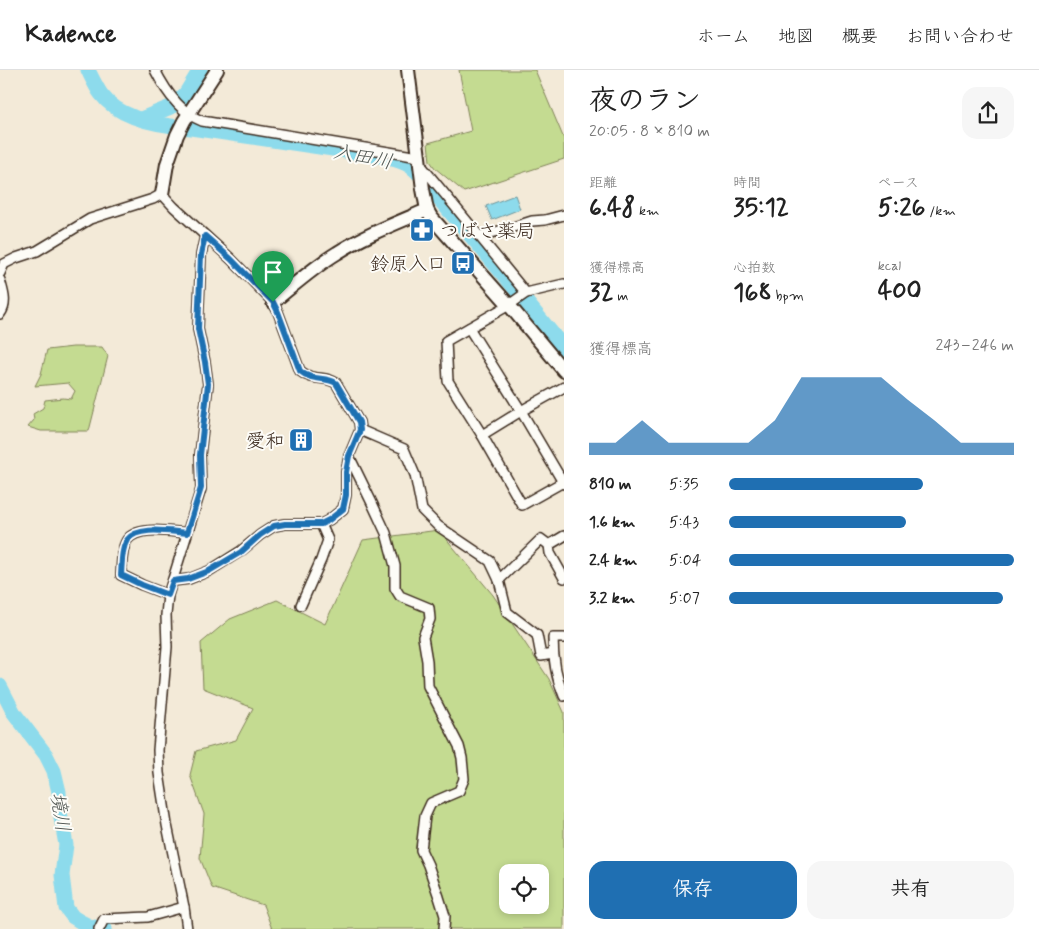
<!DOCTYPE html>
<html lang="ja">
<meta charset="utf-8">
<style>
body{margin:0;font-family:Mynerve,"Klee One",sans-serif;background:#f6f6f6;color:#222;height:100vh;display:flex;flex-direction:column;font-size:19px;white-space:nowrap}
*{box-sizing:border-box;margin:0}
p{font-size:16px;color:#767676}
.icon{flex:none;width:28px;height:28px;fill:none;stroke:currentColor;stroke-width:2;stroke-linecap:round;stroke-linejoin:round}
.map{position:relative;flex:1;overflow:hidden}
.details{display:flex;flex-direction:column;background:#fff;width:475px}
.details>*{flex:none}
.buttons{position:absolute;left:499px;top:794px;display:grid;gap:10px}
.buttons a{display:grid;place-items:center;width:50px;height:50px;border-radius:10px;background:#fff;box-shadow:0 2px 8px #0003;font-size:25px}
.pin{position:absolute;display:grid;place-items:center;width:42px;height:42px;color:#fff;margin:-51px -21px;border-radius:50% 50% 50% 0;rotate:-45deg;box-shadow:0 0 5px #0007}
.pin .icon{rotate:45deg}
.round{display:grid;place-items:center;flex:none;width:52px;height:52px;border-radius:15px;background:#f6f6f6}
.overview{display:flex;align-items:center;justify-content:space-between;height:85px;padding:0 25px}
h1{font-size:28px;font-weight:700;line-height:38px}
.stats{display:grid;grid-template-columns:repeat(3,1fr);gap:8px;height:85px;padding:5px 25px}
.stats div{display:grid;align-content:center}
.stats b{font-size:25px;font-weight:700}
.stats small{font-size:14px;font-weight:400}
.stats p{font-size:14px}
.chart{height:140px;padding:10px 25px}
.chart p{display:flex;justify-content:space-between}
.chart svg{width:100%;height:90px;margin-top:5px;fill:#1f6fb2;opacity:.7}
.primary-button{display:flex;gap:10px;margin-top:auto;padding:10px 25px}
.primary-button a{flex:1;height:58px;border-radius:15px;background:#1f6fb2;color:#fff;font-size:20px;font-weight:700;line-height:58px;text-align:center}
.primary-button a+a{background:#f6f6f6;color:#222}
ul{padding:0 25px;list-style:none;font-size:16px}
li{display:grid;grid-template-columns:80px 60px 1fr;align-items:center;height:38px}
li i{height:12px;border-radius:6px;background:#1f6fb2}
header{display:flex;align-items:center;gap:30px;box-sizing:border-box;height:70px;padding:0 25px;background:#fff;border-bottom:1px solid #e0e0e0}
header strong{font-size:24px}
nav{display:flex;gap:28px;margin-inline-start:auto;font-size:18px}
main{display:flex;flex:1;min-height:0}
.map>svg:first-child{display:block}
.green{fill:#c4db91;stroke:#808258;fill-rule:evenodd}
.water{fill:#8ddbec;stroke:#6c949a}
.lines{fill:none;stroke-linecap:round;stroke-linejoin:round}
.river{stroke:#8ddbec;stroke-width:15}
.street-casing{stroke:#3b2a1e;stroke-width:12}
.secondary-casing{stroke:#3b2a1e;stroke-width:16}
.street{stroke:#fdfcf7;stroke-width:9}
.secondary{stroke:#fdfcf7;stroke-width:12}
.route-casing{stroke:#fff;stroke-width:10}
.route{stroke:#1f6fb2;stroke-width:6}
.labels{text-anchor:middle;stroke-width:4;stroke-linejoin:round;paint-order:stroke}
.poi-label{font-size:19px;fill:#3b2a1e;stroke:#fdfcf7;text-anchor:end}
.water-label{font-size:20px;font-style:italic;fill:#505652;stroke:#fdfcf7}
</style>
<header>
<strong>Kadence</strong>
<nav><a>ホーム</a><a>地図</a><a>概要</a><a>お問い合わせ</a></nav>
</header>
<main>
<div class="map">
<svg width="564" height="859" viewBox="0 0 564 859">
<rect width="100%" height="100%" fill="#f3ead8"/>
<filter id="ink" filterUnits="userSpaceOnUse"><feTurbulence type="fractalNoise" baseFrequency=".02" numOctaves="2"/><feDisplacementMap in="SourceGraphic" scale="10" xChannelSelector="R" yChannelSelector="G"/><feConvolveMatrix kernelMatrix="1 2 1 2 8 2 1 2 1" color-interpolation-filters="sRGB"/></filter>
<g filter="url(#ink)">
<g class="green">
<path d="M459,0H535L564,69V89L464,122L435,98L430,91L428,73L471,61Z"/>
<path d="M73,277H102L108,286L89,361H41L28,357L34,350L33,344L43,338L45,330L63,328L71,329L75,321L68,313L35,316L41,304L47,280Z"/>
<path d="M439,460L493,525L549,609L564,642V859H272L263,835L212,818L200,788L204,744L190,705L196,681L236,670L253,638L203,618L201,573L230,549L277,530L325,554L363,470ZM508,802H540V835H508Z"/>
</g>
<path class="water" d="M515,125L520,139L492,150L486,136Z"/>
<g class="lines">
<g class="river">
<path d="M88,0C92,8 96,17 101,24C119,49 162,56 191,58L380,86C390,89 401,90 410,96C423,105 434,124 445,136C486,183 525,230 564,278"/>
<path d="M141,49L173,36L186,23L200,0"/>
<path d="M0,616L14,643L46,685L54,701L59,722L60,742L66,775L62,805L66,838L73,847L81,852L89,856L105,859"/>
</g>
<defs>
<g id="street">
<path d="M155,0C165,20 181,43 202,51L419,87"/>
<path d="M420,94L526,223"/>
<path d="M479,166L507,159L532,151L545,150L564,145"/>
<path d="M0,203L4,194L16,188L37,181L90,149L153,129L162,124L174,137L231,189L273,232L278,242L300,301C314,312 324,305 336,313L359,352L360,360L349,386L346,402V425L343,439L329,450L321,454H285L274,456L260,465L241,481L209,501L189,509L173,511"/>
<path d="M0,210C3,221 8,234 0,244"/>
<path d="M469,258L521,341L564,414"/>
<path d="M360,360L404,379L415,405L422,440L438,456L490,491L499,510L541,469L549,475"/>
<path d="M482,365L521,341L564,317"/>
<path d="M349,386L372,433L386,463L395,496V518L400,526L429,538L430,549L423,567L427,591L428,616L459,676L462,688L464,709L459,721L431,733L425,746L421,780L428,795L439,827L445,846L444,859"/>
<path d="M563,412L522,435L482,365L448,311L446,271L509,235L526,223L564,214"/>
<path d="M564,466L549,475L550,483L564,508"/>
<path d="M499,510L507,542L537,565L541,586L553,584"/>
<path d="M168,525L142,515L121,505C122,494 121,480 127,470C138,455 171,462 187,463"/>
<path d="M301,535L321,490L328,470L321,454"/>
<path d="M564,568H553C553,587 556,608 564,626"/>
<path d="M99,859L104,849L148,847L184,837"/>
<path d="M187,859L184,837L167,755L159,703L158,680L167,577L166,545L168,525L201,419L200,385L208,314L205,292L198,259L201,185L205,166"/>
</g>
<g id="secondary">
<path d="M408,0L423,119L427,140L431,147L509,235L564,301"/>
<path d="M162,124L167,94L177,65L184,51L217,0"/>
<path d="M273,232C294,215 314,197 337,183C365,165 397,153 427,140"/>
</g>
</defs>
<use href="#street" class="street-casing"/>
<use href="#secondary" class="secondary-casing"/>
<use href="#street" class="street"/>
<use href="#secondary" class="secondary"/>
</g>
</g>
<g class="lines" filter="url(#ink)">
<defs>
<path id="route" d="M205,166L231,189L273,232L278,242L300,301C313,312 324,306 336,313L359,352L360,360L349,386L346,402V425L343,439L329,450L321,454H285L274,456L260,465L241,482L209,501L188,509L173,511L168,525L142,515L121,505C122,494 121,480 127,470C138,455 171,462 187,463L201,418L200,385L208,314L205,292L198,259L201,185Z"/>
</defs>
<use href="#route" class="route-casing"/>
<use href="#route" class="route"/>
</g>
<defs>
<symbol id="pharmacy-square" viewBox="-11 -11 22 22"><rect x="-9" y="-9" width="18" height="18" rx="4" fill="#1f6fb2" stroke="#fdfcf7"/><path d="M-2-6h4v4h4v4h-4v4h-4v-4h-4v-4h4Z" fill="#fff"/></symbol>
<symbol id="bus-square" viewBox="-11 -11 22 22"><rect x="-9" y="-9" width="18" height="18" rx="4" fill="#1f6fb2" stroke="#fdfcf7"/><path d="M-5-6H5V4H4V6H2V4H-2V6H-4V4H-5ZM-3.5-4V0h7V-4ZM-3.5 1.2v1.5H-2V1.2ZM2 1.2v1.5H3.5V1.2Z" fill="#fff"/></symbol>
<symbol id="building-square" viewBox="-11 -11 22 22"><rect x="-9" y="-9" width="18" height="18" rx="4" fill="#1f6fb2" stroke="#fdfcf7"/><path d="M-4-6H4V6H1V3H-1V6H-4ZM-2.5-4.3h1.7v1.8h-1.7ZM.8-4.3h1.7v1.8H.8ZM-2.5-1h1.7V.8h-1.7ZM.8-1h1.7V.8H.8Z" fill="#fff"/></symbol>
</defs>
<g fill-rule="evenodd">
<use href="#pharmacy-square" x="408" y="146" width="28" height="28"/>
<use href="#bus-square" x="449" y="179" width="28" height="28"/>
<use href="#building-square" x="287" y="356" width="28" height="28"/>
</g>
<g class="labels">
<g class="poi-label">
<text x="440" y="167" text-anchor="start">つばさ薬局</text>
<text x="446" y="200">鈴原入口</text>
<text x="284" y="377">愛和</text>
</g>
<g class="water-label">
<text transform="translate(363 86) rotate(11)" y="7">入田川</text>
<text transform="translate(61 742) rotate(81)" y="7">境川</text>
</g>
</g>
</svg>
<div class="buttons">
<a><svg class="icon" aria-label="locate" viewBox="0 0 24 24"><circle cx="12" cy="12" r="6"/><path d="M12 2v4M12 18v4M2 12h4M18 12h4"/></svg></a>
</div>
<div class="pin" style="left:273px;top:232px;background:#1e9e55"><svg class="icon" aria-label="arrive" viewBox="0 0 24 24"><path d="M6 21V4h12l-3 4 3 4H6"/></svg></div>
</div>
<section class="details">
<div class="overview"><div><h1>夜のラン</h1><p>20:05 · 8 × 810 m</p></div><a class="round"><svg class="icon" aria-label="share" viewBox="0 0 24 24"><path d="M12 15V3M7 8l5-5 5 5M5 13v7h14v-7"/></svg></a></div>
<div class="stats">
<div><p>距離</p><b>6.48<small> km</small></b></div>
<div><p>時間</p><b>35:12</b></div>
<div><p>ペース</p><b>5:26<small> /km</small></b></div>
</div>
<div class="stats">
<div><p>獲得標高</p><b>32<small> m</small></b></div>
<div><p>心拍数</p><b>168<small> bpm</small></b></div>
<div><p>kcal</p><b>400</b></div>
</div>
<div class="chart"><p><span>獲得標高</span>243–246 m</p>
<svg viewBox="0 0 160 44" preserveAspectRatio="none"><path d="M0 44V38L10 38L20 27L30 38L40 38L50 38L60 38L70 27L80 6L90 6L100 6L110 6L120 17L130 27L140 38L150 38L160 38V44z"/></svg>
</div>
<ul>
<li><b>810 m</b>5:35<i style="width:68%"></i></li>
<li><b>1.6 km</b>5:43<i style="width:62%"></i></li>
<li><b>2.4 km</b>5:04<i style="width:100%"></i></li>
<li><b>3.2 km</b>5:07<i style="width:96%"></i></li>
</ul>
<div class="primary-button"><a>保存</a><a>共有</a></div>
</section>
</main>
